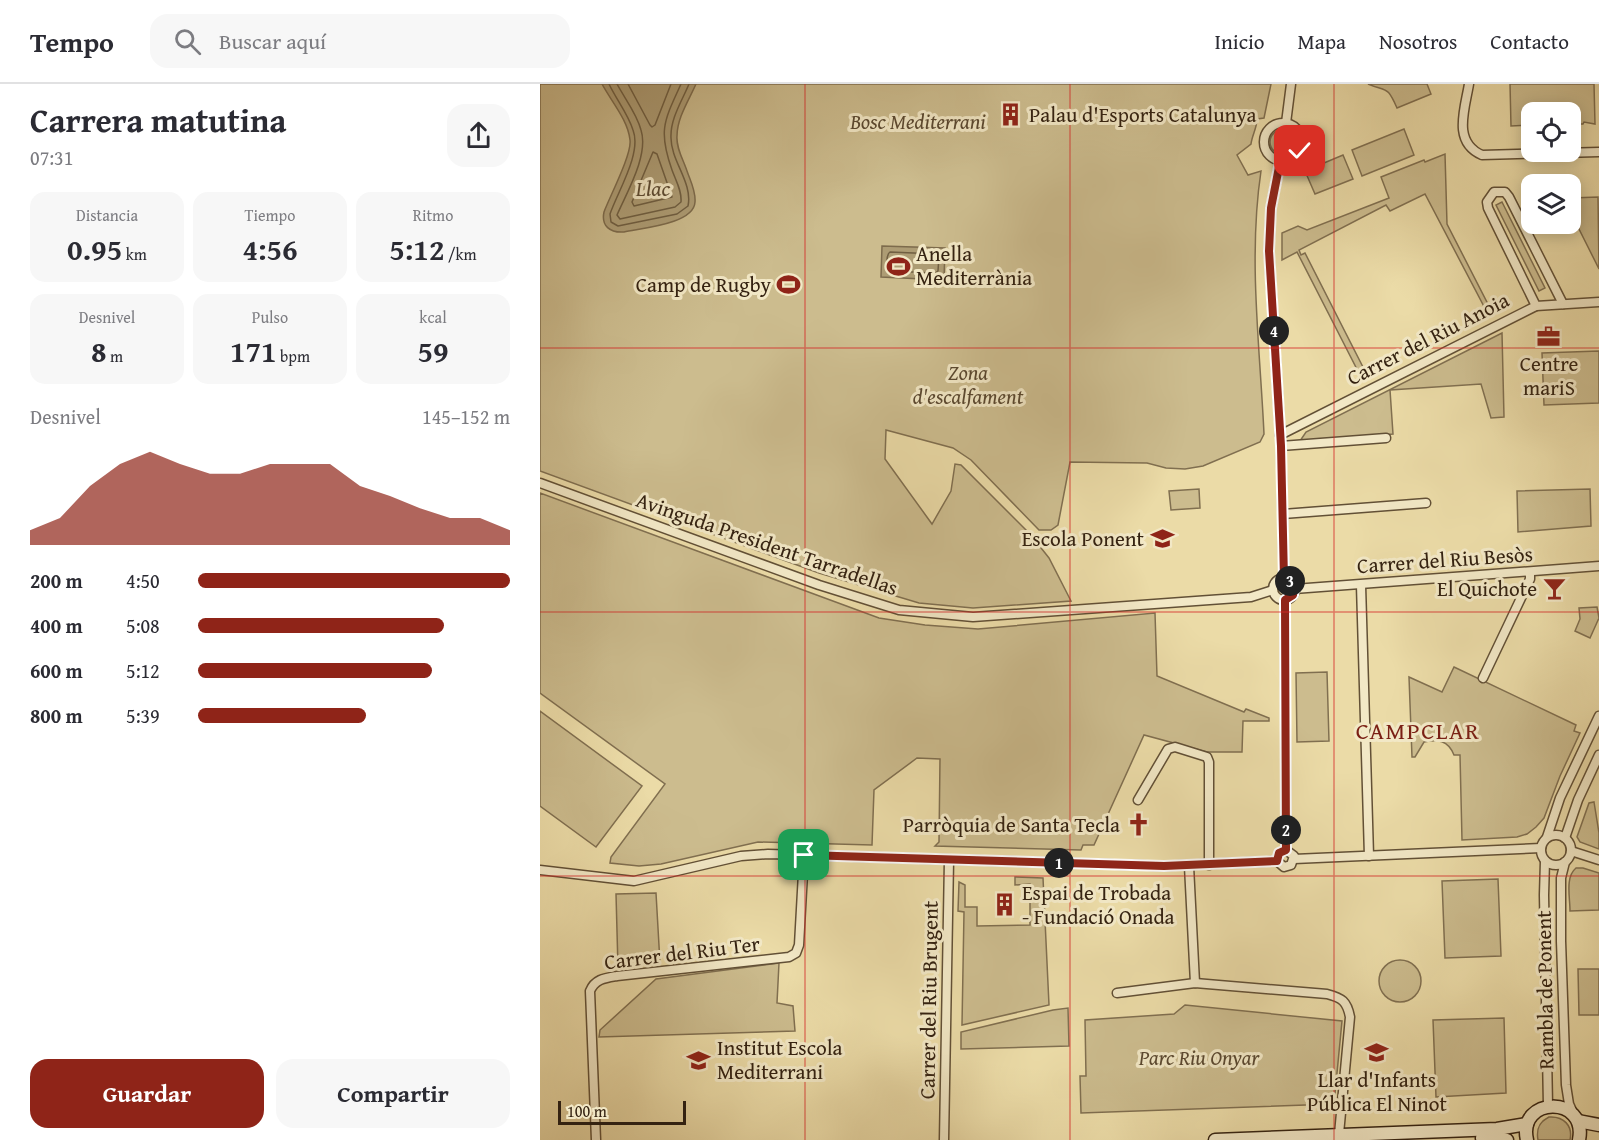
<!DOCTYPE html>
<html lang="es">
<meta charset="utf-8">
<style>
body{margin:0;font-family:"Gentium Book Plus",serif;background:#f7f7f7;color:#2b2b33;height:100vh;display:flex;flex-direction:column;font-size:22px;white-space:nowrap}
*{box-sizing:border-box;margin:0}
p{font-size:20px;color:#7c7c81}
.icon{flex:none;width:33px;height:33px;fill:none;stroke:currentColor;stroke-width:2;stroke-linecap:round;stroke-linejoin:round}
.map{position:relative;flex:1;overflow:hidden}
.drawer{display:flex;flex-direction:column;background:#fff;width:540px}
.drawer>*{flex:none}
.tools{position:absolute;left:981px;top:18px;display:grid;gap:12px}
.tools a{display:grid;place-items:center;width:60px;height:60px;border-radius:12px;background:#fff;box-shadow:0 3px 15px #0003;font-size:30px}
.scale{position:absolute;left:18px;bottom:15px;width:128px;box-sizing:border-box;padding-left:6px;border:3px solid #342211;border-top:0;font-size:16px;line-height:21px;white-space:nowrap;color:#342211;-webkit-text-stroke:4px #f2e8c6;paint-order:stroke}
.pin{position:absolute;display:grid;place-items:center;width:51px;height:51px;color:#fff;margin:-26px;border-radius:12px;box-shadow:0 3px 9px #0006}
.km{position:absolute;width:30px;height:30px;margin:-15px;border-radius:50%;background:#222;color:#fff;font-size:16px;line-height:30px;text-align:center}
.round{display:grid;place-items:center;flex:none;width:63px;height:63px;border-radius:18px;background:#f7f7f7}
.summary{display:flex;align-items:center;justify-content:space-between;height:102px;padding:0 30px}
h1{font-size:33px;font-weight:800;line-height:45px}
.metrics{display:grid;grid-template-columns:repeat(3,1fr);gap:9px;height:102px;padding:6px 30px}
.metrics div{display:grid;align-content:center;border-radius:15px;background:#f7f7f7;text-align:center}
.metrics b{font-size:30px;font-weight:800}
.metrics small{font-size:16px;font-weight:400}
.metrics p{font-size:16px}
.chart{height:168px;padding:12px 30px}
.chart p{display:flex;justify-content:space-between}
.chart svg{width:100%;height:108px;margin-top:6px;fill:#8f2418;opacity:.7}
.primary-button{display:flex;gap:12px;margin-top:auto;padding:12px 30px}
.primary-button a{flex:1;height:69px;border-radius:18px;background:#8f2418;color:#fff;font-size:24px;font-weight:800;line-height:69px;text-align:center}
.primary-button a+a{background:#f7f7f7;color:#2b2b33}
ul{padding:0 30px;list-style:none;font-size:20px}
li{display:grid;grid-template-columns:96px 72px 1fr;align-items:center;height:45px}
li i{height:15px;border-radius:8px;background:#8f2418}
header{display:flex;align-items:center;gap:36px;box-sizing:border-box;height:84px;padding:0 30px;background:#fff;border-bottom:2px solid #e1e1e2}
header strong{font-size:28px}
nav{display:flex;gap:33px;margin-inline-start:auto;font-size:21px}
.search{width:420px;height:54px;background:#f7f7f7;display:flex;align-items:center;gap:15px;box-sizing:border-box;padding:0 21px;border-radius:18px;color:#7c7c81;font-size:22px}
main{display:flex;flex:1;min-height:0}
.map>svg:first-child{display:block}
.green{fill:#ccbc8e;stroke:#806f50;stroke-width:1.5}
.water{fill:#ad9c74;stroke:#7d6b4c;stroke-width:1.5}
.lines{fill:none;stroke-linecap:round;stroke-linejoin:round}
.shore{stroke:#705f42;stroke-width:1.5}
.street-casing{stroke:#625036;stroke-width:11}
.secondary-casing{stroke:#342211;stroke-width:15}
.street{stroke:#f2e8c6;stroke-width:8}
.secondary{stroke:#f2e8c6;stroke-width:12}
.route-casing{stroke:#fff;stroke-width:12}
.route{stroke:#8f2418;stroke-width:8}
.grid{fill:none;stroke:#d62828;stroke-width:1.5;stroke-opacity:0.55}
.labels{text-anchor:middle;stroke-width:6;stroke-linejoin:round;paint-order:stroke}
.poi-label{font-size:21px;fill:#342211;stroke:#f2e8c6;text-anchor:start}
.park-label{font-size:21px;font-style:italic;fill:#5a4830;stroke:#f2e8c6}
.street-label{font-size:21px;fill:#342211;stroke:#f2e8c6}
.water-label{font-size:22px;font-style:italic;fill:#5e4d34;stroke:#f2e8c6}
.quarter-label{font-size:24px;letter-spacing:1.5px;fill:#7a1f14;stroke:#f2e8c6}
</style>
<header>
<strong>Tempo</strong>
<div class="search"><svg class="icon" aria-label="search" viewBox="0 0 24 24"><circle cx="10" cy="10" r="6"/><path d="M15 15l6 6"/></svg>Buscar aquí</div>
<nav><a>Inicio</a><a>Mapa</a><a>Nosotros</a><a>Contacto</a></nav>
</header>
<main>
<section class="drawer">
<div class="summary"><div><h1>Carrera matutina</h1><p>07:31</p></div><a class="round"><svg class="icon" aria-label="share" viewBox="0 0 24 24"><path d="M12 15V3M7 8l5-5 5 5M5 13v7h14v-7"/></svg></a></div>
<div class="metrics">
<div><p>Distancia</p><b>0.95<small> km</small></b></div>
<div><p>Tiempo</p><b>4:56</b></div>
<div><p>Ritmo</p><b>5:12<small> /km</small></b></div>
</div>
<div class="metrics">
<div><p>Desnivel</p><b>8<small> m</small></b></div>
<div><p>Pulso</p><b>171<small> bpm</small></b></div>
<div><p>kcal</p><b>59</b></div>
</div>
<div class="chart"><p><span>Desnivel</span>145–152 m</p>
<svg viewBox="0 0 160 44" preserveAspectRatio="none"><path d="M0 44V38L10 33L20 20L30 11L40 6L50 11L60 15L70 15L80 11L90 11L100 11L110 20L120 24L130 29L140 33L150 33L160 38V44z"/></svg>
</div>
<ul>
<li><b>200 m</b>4:50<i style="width:100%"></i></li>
<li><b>400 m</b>5:08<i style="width:79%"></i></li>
<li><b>600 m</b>5:12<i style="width:75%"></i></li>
<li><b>800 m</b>5:39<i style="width:54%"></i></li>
</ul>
<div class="primary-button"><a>Guardar</a><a>Compartir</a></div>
</section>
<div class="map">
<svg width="1059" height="1056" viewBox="0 0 1059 1056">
<rect width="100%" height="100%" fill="#ebdba7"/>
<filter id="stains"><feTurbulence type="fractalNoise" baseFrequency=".00333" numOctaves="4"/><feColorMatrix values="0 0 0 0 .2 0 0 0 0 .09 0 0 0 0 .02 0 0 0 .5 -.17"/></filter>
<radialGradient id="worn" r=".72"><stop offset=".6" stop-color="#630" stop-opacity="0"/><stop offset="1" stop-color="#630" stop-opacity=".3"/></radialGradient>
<g class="green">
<path d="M0,0H731L724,34L717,35C717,44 712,51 711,60L697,71L708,91L721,87C708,174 720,263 724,350L720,358L663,382L645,385L626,384L607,379L530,378L518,441L511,446H499L431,376L413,364L346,346L345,375L392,440L411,407L415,380L421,381L490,450L509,474L531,517L433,524L379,519L279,489L0,387Z"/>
<path d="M828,0H887L891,10L857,24C847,1 847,8 828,0Z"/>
<path d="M970,0H1054L1055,40L1044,38L1043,40H1031L1030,28H992L991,41L971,42Z"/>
<path d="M864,45L874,71L822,92L812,66Z"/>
<circle cx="742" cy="58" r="12"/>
<path d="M905,70L907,140L953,230L949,232L885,110L850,127L846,121L759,166L761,171L765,169L824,285L826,287L848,275L852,282L823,297L757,168L742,176V149L758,142L767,146L849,114L841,93L884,76L885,78Z"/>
<path d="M803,71L813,95L775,110L765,87Z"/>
<path d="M1058,113L1059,185L1031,129V114Z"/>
<path d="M962,118L1005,204L999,207L956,121Z"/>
<path d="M962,249L964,333L951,334L941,300L850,306L853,350L760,357L766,348Z"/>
<path d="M1059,267V319L1004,321L1002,269Z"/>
<path d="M659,405L660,424L631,426L629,407Z"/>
<path d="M1050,405L1051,442L978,448L977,407Z"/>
<path d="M0,409L339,534L385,541L438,545L615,529L617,592L704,628L706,625L729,634V637H703L702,668H667L604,651L554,761H543L541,766L395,762L399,758L400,675L377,674L334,706L332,761L218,758L121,780L99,782L70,779L71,773L125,700L0,609Z"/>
<path d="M1057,523L1059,534L1050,554L1035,547L1040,535L1039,524Z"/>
<path d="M914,583L1036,641L1034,647L1040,649L1020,692L1004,734L996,743L987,750L977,753L922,756L920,671H914C908,656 898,655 884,658L875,673H872L869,593L902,608Z"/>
<path d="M787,588L789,657L757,658L756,589Z"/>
<path d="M0,627L102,702L56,763L0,722Z"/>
<path d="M1054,718L1059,749V765L1040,758L1037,753L1049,719Z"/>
<path d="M1036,784H1043L1059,789V826L1030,827C1030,813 1025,793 1036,784Z"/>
<path d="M475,793L503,794L509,921L422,941L424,828L418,827L419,798L425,801V823H437V842L490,841V800L475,801Z"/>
<path d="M958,795L961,872L905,874L902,797Z"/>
<path d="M116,809L120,879L78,884L76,810Z"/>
<circle cx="860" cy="897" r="21"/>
<path d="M239,879L237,919L253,922L255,947L59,953L60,946L116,895Z"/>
<path d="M1038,885H1059V931H1039Z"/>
<path d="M645,921L802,937L794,1020L541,1029L540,992H546L545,936L634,930Z"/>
<path d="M528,924L529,962L421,965V948L513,926Z"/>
<path d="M964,934L966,1009L896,1013L893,936Z"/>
<path d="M1009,1033C1024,1032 1033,1042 1030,1056H998C996,1045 999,1038 1009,1033Z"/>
</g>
<g class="water">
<path d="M62,0H156C149,16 137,34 137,52C136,64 143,75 147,87C150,96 156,107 155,118C154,140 102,144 84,148C70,149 61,142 64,128C70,112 92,70 90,56C88,36 71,17 62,0Z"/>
<path d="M342,162L405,164L404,196L341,193Z"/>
</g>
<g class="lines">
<g class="shore">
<path d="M69,0C76,15 88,30 93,46C102,69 78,107 70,130L71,138L78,142L137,130L148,122C153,99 131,77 131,54C130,35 142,17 149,0"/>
<path d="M77,0C85,15 97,30 101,46C109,71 87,108 77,131L80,135L135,123L141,118C142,107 136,97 132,86C118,47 124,37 141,0"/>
<path d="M88,0L110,41L112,43L115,41L131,0"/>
<path d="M113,68L117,70L132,113L94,122L92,118Z"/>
<path d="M350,168L397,170L399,172L398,187L395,189L349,187C346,183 346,171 350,168Z"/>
</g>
<defs>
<g id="street">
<path d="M929,0C925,25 912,58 942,71L1059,68"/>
<circle cx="743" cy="58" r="19"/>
<path d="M746,39L751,0"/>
<path d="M740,78L731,124L729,167L741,362L744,495"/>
<path d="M996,222L948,124L947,118L954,108H965L969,113L1023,220"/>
<path d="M740,351L996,222L1059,218"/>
<path d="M741,362L846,354"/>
<path d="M0,399L279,501L359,526L433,533L711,513L733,506"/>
<path d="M743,430L886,419"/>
<circle cx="744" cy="505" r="11"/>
<path d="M821,501L829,772"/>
<path d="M754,505L1059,482"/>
<path d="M745,516L746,766"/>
<path d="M943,594L990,495V488"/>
<path d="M598,716L628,665L635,663L667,673L669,678V781"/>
<circle cx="1016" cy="766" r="15"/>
<path d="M1007,753L1020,714L1059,632"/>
<path d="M1025,754L1038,716L1059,671"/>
<path d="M1031,767L1059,776"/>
<path d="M754,775L1001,764"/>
<path d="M737,777L744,783L751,781L754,772L746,766"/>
<path d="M1005,777L1004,811L1008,1022"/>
<path d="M1025,778L1021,794V857L1026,1001L1029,1020L1034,1031"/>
<path d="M649,782L655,899"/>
<path d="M0,786L94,797L201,772L228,770L624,782L737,777"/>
<path d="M577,909L655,899L787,910C802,914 807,917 810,933L799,1050"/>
<path d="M56,1056L50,907C55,895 65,894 77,892L249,873L256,869L259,861L264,771"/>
<path d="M404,1056L409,776"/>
</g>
<g id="secondary">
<path d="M1038,1037L1059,1041"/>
<path d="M942,1054L955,1053L967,1056"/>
<path d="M675,1056L957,1045L987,1040"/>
<path d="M987,1056C977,1012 1048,1011 1039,1056"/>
</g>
</defs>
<use href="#street" class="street-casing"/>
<use href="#secondary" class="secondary-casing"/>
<use href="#street" class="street"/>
<use href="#secondary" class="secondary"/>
</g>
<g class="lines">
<defs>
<path id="route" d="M264,771L624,782L737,777L739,769L746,766L745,516L753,511L754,505L751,498L744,495L741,362L729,167L731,124L740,78L752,76L760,67"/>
</defs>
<use href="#route" class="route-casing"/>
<use href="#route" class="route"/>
</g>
<path class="grid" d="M265,0V1056M530,0V1056M794,0V1056M0,264H1059M0,528H1059M0,792H1059"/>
<defs>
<symbol id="building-bare" viewBox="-9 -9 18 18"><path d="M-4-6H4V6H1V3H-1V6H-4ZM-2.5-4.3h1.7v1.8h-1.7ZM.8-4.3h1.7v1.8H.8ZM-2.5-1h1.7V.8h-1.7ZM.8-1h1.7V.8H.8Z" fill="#8f2418" stroke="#f2e8c6" stroke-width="2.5" paint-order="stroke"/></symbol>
<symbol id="stadium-bare" viewBox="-9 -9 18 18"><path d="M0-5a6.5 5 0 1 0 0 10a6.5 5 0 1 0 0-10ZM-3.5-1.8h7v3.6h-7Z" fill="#8f2418" stroke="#f2e8c6" stroke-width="2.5" paint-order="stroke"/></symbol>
<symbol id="office-bare" viewBox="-9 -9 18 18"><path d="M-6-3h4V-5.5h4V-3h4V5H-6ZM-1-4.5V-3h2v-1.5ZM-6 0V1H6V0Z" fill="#8f2418" stroke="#f2e8c6" stroke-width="2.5" paint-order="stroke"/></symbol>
<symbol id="school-bare" viewBox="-9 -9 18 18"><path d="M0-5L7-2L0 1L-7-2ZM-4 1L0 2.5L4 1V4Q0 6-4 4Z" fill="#8f2418" stroke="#f2e8c6" stroke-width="2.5" paint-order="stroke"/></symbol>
<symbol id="bar-bare" viewBox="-9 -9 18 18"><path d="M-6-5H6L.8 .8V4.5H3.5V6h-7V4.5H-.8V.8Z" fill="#8f2418" stroke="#f2e8c6" stroke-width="2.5" paint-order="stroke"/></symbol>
<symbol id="church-bare" viewBox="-9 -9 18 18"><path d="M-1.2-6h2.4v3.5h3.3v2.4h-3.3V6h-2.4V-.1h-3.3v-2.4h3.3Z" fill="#8f2418" stroke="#f2e8c6" stroke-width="2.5" paint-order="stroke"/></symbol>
</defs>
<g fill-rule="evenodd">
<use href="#building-bare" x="454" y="14" width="33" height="33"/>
<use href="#stadium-bare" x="342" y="166" width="33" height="33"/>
<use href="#stadium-bare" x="232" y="184" width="33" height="33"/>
<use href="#office-bare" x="992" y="236" width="33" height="33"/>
<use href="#school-bare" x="606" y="438" width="33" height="33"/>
<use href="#bar-bare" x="998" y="488" width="33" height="33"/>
<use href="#church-bare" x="582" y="724" width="33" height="33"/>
<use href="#building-bare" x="448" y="804" width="33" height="33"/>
<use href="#school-bare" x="820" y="952" width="33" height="33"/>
<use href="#school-bare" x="142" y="960" width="33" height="33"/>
</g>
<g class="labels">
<g class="poi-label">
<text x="489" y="38">Palau d'Esports Catalunya</text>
<text x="376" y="177">Anella<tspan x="376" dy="24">Mediterrània</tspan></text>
<text x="231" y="208" text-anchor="end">Camp de Rugby</text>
<text x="1009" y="287" text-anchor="middle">Centre<tspan x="1009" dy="24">mariS</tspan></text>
<text x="604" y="462" text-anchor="end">Escola Ponent</text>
<text x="997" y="512" text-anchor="end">El Quichote</text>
<text x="580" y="748" text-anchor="end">Parròquia de Santa Tecla</text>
<text x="482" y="816">Espai de Trobada<tspan x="482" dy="24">- Fundació Onada</tspan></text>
<text x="177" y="971">Institut Escola<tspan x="177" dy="24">Mediterrani</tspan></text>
<text x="837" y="1003" text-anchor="middle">Llar d'Infants<tspan x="837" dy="24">Pública El Ninot</tspan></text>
</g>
<g class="park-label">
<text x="378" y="45">Bosc Mediterrani</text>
<text x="428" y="296">Zona<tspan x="428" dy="24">d'escalfament</tspan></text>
<text x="659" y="981">Parc Riu Onyar</text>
</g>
<g class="street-label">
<text transform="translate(888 255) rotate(-27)" y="7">Carrer del Riu Anoia</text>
<text transform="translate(227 460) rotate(19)" y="7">Avinguda President Tarradellas</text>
<text transform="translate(905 476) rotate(-4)" y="7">Carrer del Riu Besòs</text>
<text transform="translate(142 869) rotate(-7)" y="7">Carrer del Riu Ter</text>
<text transform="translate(1005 906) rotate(-91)" y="7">Rambla de Ponent</text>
<text transform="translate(389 916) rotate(-89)" y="7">Carrer del Riu Brugent</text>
</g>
<g class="water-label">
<text x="113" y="112">Llac</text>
</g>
<g class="quarter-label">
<text x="878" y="655">CAMPCLAR</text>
</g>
</g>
<rect width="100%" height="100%" filter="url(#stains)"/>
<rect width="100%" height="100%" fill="url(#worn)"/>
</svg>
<div class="tools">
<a><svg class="icon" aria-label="locate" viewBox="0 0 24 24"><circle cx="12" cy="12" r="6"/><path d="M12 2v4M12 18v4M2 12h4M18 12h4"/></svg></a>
<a><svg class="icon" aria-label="layers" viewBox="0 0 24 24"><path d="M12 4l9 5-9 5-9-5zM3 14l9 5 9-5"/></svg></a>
</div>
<div class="scale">100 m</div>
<div class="pin" style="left:264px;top:771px;background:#1e9e55"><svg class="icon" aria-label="arrive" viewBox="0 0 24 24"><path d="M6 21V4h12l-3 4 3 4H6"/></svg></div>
<div class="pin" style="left:760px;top:67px;background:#d93025"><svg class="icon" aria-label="check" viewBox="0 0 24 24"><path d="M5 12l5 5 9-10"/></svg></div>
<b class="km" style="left:519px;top:779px">1</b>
<b class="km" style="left:746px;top:746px">2</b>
<b class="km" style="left:750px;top:497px">3</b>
<b class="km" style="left:734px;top:247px">4</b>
</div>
</main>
